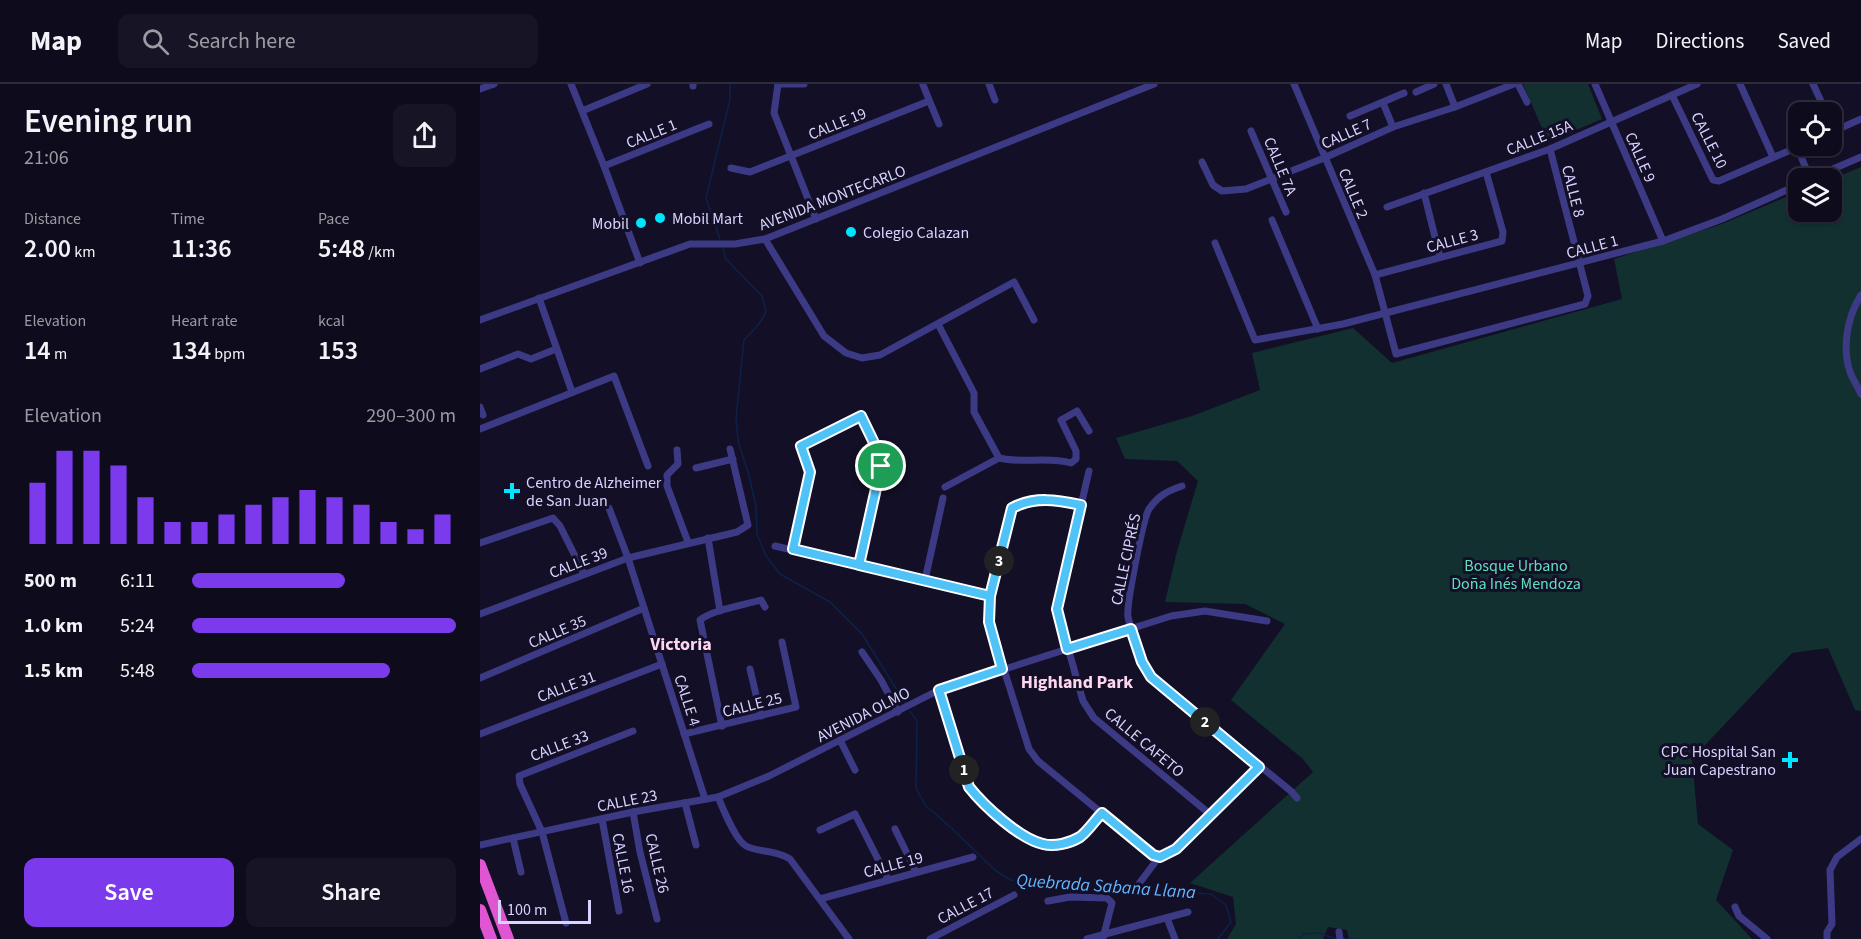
<!DOCTYPE html>
<meta charset="utf-8">
<style>
body{margin:0;font-family:"Source Sans 3",sans-serif;background:#171425;color:#f1f3f6;height:100vh;display:flex;flex-direction:column;font-size:22px;white-space:nowrap}
*{box-sizing:border-box;margin:0}
p{font-size:20px;color:#9b9ba3}
.icon{flex:none;width:33px;height:33px;fill:none;stroke:currentColor;stroke-width:2;stroke-linecap:round;stroke-linejoin:round}
.map{position:relative;flex:1;overflow:hidden}
.side{display:flex;flex-direction:column;background:#0e0b1c;width:480px}
.side>*{flex:none}
.controls{position:absolute;left:1308px;top:18px;display:grid;gap:12px}
.controls a{display:grid;place-items:center;width:54px;height:54px;border-radius:12px;background:#0e0b1c;box-shadow:0 2px 4px #0004,0 0 0 2px #2e2b3b;font-size:30px}
.scale{position:absolute;left:18px;bottom:15px;width:93px;box-sizing:border-box;padding-left:6px;border:3px solid #d9d4ff;border-top:0;font-size:16px;line-height:21px;white-space:nowrap;color:#d9d4ff;-webkit-text-stroke:4px #130f26;paint-order:stroke}
.pin{position:absolute;display:grid;place-items:center;width:51px;height:51px;color:#fff;margin:-26px;border:3px solid #fff;border-radius:50%;box-shadow:0 2px 6px #0007}
.km{position:absolute;width:30px;height:30px;margin:-15px;border-radius:50%;background:#222;color:#fff;font-size:16px;line-height:30px;text-align:center}
.round{display:grid;place-items:center;flex:none;width:63px;height:63px;border-radius:12px;background:#171425}
.overview{display:flex;align-items:center;justify-content:space-between;height:102px;padding:0 24px}
h1{font-size:33px;font-weight:600;line-height:45px}
.stats{display:grid;grid-template-columns:repeat(3,1fr);gap:9px;height:102px;padding:6px 24px}
.stats div{display:grid;align-content:center}
.stats b{font-size:26px;font-weight:600}
.stats small{font-size:16px;font-weight:400}
.stats p{font-size:16px}
.chart{height:168px;padding:12px 24px}
.chart p{display:flex;justify-content:space-between}
.chart svg{width:100%;height:108px;margin-top:6px;stroke:#7c3aed;stroke-width:6}
.button{display:flex;gap:12px;margin-top:auto;padding:12px 24px}
.button a{flex:1;height:69px;border-radius:12px;background:#7c3aed;color:#fff;font-size:24px;font-weight:600;line-height:69px;text-align:center}
.button a+a{background:#171425;color:#f1f3f6}
ul{padding:0 24px;list-style:none;font-size:20px}
li{display:grid;grid-template-columns:96px 72px 1fr;align-items:center;height:45px}
li i{height:15px;border-radius:8px;background:#7c3aed}
header{display:flex;align-items:center;gap:36px;box-sizing:border-box;height:84px;padding:0 30px;background:#0e0b1c;border-bottom:2px solid #2e2b3b}
header strong{font-size:28px}
nav{display:flex;gap:33px;margin-inline-start:auto;font-size:21px}
.search{width:420px;height:54px;background:#171425;display:flex;align-items:center;gap:15px;box-sizing:border-box;padding:0 21px;border-radius:12px;color:#9b9ba3;font-size:22px}
main{display:flex;flex:1;min-height:0}
.map>svg:first-child{display:block}
.green{fill:#12302f}
.lines{fill:none;stroke-linecap:round;stroke-linejoin:round}
.stream{stroke:#0c2248;stroke-width:1.5}
.minor{stroke:#3d3a85;stroke-width:7}
.trunk{stroke:#e055d1;stroke-width:12}
.route-casing{stroke:#fff;stroke-width:12}
.route{stroke:#4fc3f7;stroke-width:8}
.poi-dot{fill:#00e5ff;stroke:#130f26;stroke-width:2}
.labels{text-anchor:middle;stroke-width:6;stroke-linejoin:round;paint-order:stroke}
.street-label{font-size:16px;fill:#d9d4ff;stroke:#130f26}
.poi-label{font-size:16px;fill:#d9d4ff;stroke:#130f26;text-anchor:start}
.park-label{font-size:16px;fill:#5fe0c0;stroke:#130f26}
.neighbourhood-label{font-size:18px;font-weight:bold;fill:#ffd6f0;stroke:#130f26}
.water-label{font-size:18px;font-style:italic;fill:#62b6ff;stroke:#130f26}
</style>
<header>
<strong>Map</strong>
<div class="search"><svg class="icon" aria-label="search" viewBox="0 0 24 24"><circle cx="10" cy="10" r="6"/><path d="M15 15l6 6"/></svg>Search here</div>
<nav><a>Map</a><a>Directions</a><a>Saved</a></nav>
</header>
<main>
<section class="side">
<div class="overview"><div><h1>Evening run</h1><p>21:06</p></div><a class="round"><svg class="icon" aria-label="share" viewBox="0 0 24 24"><path d="M12 15V3M7 8l5-5 5 5M5 13v7h14v-7"/></svg></a></div>
<div class="stats">
<div><p>Distance</p><b>2.00<small> km</small></b></div>
<div><p>Time</p><b>11:36</b></div>
<div><p>Pace</p><b>5:48<small> /km</small></b></div>
</div>
<div class="stats">
<div><p>Elevation</p><b>14<small> m</small></b></div>
<div><p>Heart rate</p><b>134<small> bpm</small></b></div>
<div><p>kcal</p><b>153</b></div>
</div>
<div class="chart"><p><span>Elevation</span>290–300 m</p>
<svg viewBox="0 0 160 44" preserveAspectRatio="none"><path d="M5 44V19M15 44V6M25 44V6M35 44V12M45 44V25M55 44V35M65 44V35M75 44V32M85 44V28M95 44V25M105 44V22M115 44V25M125 44V28M135 44V35M145 44V38M155 44V32"/></svg>
</div>
<ul>
<li><b>500 m</b>6:11<i style="width:58%"></i></li>
<li><b>1.0 km</b>5:24<i style="width:100%"></i></li>
<li><b>1.5 km</b>5:48<i style="width:75%"></i></li>
</ul>
<div class="button"><a>Save</a><a>Share</a></div>
</section>
<div class="map">
<svg width="1381" height="855" viewBox="0 0 1381 855">
<rect width="100%" height="100%" fill="#130f26"/>
<g class="green">
<path d="M1043,0H1108L1122,35L1068,58Z"/>
<path d="M1381,83V627L1375,626L1348,564L1312,569L1212,675L1218,740L1253,766L1236,816L1272,855H869L867,846L848,843L843,855H747L756,840L753,813L710,799L833,688L823,675L751,616L805,540L765,520L685,518L697,467L718,397L697,377L645,375L636,354L712,332L780,306L772,269L873,244L912,279L1142,215L1134,175L1242,140L1318,108V128H1352V95Z"/>
</g>
<g class="lines">
<g class="stream">
<path d="M240,155L226,114L250,15V0"/>
<path d="M243,165L246,175L282,212L286,228L279,240L264,256L256,334L258,357L269,391L276,423L277,450L286,472L300,490L350,518L382,550L425,619"/>
<path d="M430,627L437,637L436,704L445,721L466,739L516,787L531,796L563,800L731,810L746,821L751,838L738,855"/>
<path d="M819,855L824,850L839,849L856,855"/>
<path d="M864,855H875"/>
</g>
<g class="minor">
<path d="M91,0L124,82L160,179"/>
<path d="M213,0V2"/>
<path d="M298,0L294,29L336,135"/>
<path d="M298,0H324"/>
<path d="M509,0L515,16"/>
<path d="M814,0L895,191L916,270L1105,220L1108,212L1070,65"/>
<path d="M966,0L975,23"/>
<path d="M1038,0L1047,18"/>
<path d="M1115,0L1183,157"/>
<path d="M1260,0L1293,73"/>
<path d="M1333,0L1346,28"/>
<path d="M443,1L459,40"/>
<path d="M0,5L14,0"/>
<path d="M936,8L954,0"/>
<path d="M1192,11L1233,96L1239,97L1320,62"/>
<path d="M903,19L913,43"/>
<path d="M102,27L167,0"/>
<path d="M870,32L924,9"/>
<path d="M771,47L806,128"/>
<path d="M1352,48L1381,35"/>
<path d="M1317,63L1330,94"/>
<path d="M722,78L733,101L742,107L766,105L844,74L913,43L975,23L1034,0"/>
<path d="M124,82L229,40"/>
<path d="M251,84L270,88L449,17"/>
<path d="M1332,94L1381,73"/>
<path d="M944,109L960,173"/>
<path d="M907,123L1070,65L1217,0"/>
<path d="M792,136L838,245"/>
<path d="M285,155L344,252L366,269L382,274L400,271L534,198L554,236"/>
<path d="M735,159L775,256L863,240L1183,157L1242,135L1318,101"/>
<path d="M895,191L1022,157L1023,148L1006,88"/>
<path d="M1381,211C1367,233 1362,264 1370,288C1373,296 1378,303 1381,310"/>
<path d="M59,214L92,308"/>
<path d="M0,236L210,160H255L285,155L674,0"/>
<path d="M458,240L494,309V328L519,374C543,380 567,372 591,379L596,375V367L581,336L597,327L609,347"/>
<path d="M0,285L38,270L51,275L76,265"/>
<path d="M0,323L3,331"/>
<path d="M0,345L134,292L168,382"/>
<path d="M197,366L198,380L187,391V402L208,458"/>
<path d="M216,384L253,375"/>
<path d="M609,387L577,525L603,617L614,634L731,731"/>
<path d="M702,402C687,407 678,412 669,425C663,435 646,521 648,533C652,554 660,575 671,593L812,708L817,714"/>
<path d="M465,403L519,374"/>
<path d="M601,421C577,416 555,412 532,425L510,512L509,538L549,665L558,677L673,771L679,773"/>
<path d="M129,424L148,474L225,715"/>
<path d="M228,454L240,527"/>
<path d="M0,459L73,434L80,442L104,490"/>
<path d="M295,462L510,512"/>
<path d="M313,465L330,388L321,362L381,332L398,367L401,382L379,481"/>
<path d="M445,496L463,414"/>
<path d="M0,530L148,474L257,448L268,441L250,365"/>
<path d="M382,568L401,596L418,628"/>
<path d="M270,585L281,632"/>
<path d="M0,594L164,524"/>
<path d="M459,606L489,703C504,722 540,755 563,760C575,763 590,759 600,753C608,747 615,736 622,729"/>
<path d="M242,642L220,536C232,526 264,521 281,516L285,523"/>
<path d="M0,650L182,580"/>
<path d="M204,650L316,623L302,558"/>
<path d="M360,656L375,686"/>
<path d="M238,713C243,724 255,756 266,762C279,769 294,765 310,775L369,855"/>
<path d="M205,719L216,761"/>
<path d="M153,728L160,768L177,835"/>
<path d="M122,735L139,827"/>
<path d="M415,745L436,788"/>
<path d="M340,746L375,730L408,795"/>
<path d="M33,754L41,788"/>
<path d="M0,761L153,728L238,713L289,692L459,606L691,532L725,527L787,537"/>
<path d="M658,801L679,773L696,765L779,683"/>
<path d="M340,815L493,773"/>
<path d="M568,817L590,813L627,814L632,819L623,854"/>
<path d="M1255,823L1259,832L1287,855"/>
<path d="M687,834L695,855"/>
<path d="M86,839L62,748L40,700L39,692L153,647"/>
<path d="M859,848L860,855"/>
<path d="M450,855L534,811"/>
<path d="M607,855L708,828"/>
<path d="M1347,855V848L1352,840L1350,786L1357,773L1381,755"/>
</g>
<g class="trunk">
<path d="M0,781L28,855"/>
<path d="M0,826L11,855"/>
</g>
</g>
<g class="lines">
<defs>
<path id="route" d="M401,382L379,481L510,512L509,538L522,585L459,606L489,703C504,722 540,755 563,760C575,763 590,759 600,753C608,747 615,736 622,729L673,771L680,773L696,765L779,683L671,593L662,578L651,545L587,565L577,525L601,421C577,416 555,412 532,424L510,512L313,465L330,388L321,362L381,332L398,367L401,382"/>
</defs>
<use href="#route" class="route-casing"/>
<use href="#route" class="route"/>
</g>
<g class="poi-dot">
<circle cx="180" cy="134" r="6"/>
<circle cx="161" cy="139" r="6"/>
<circle cx="371" cy="148" r="6"/>
<path d="M29 398h6v6h6v6h-6v6h-6v-6h-6v-6h6z"/>
<path d="M1307 667h6v6h6v6h-6v6h-6v-6h-6v-6h6z"/>
</g>
<g class="labels">
<g class="street-label">
<text transform="translate(357 39) rotate(-22)" y="6">CALLE 19</text>
<text transform="translate(171 49) rotate(-22)" y="6">CALLE 1</text>
<text transform="translate(866 49) rotate(-24)" y="6">CALLE 7</text>
<text transform="translate(1059 53) rotate(-22)" y="6">CALLE 15A</text>
<text transform="translate(1230 56) rotate(63)" y="6">CALLE 10</text>
<text transform="translate(1161 73) rotate(66)" y="6">CALLE 9</text>
<text transform="translate(801 82) rotate(67)" y="6">CALLE 7A</text>
<text transform="translate(1094 107) rotate(76)" y="6">CALLE 8</text>
<text transform="translate(874 109) rotate(67)" y="6">CALLE 2</text>
<text transform="translate(352 113) rotate(-21)" y="6">AVENIDA MONTECARLO</text>
<text transform="translate(972 156) rotate(-15)" y="6">CALLE 3</text>
<text transform="translate(1112 162) rotate(-15)" y="6">CALLE 1</text>
<text transform="translate(645 475) rotate(-78)" y="6">CALLE CIPRÉS</text>
<text transform="translate(98 478) rotate(-21)" y="6">CALLE 39</text>
<text transform="translate(77 547) rotate(-23)" y="6">CALLE 35</text>
<text transform="translate(86 602) rotate(-21)" y="6">CALLE 31</text>
<text transform="translate(208 616) rotate(72)" y="6">CALLE 4</text>
<text transform="translate(272 620) rotate(-14)" y="6">CALLE 25</text>
<text transform="translate(383 630) rotate(-27)" y="6">AVENIDA OLMO</text>
<text transform="translate(665 658) rotate(40)" y="6">CALLE CAFETO</text>
<text transform="translate(79 661) rotate(-21)" y="6">CALLE 33</text>
<text transform="translate(147 716) rotate(-11)" y="6">CALLE 23</text>
<text transform="translate(144 779) rotate(79)" y="6">CALLE 16</text>
<text transform="translate(178 779) rotate(77)" y="6">CALLE 26</text>
<text transform="translate(413 780) rotate(-15)" y="6">CALLE 19</text>
<text transform="translate(485 821) rotate(-28)" y="6">CALLE 17</text>
</g>
<g class="poi-label">
<text x="192" y="140">Mobil Mart</text>
<text x="149" y="145" text-anchor="end">Mobil</text>
<text x="383" y="154">Colegio Calazan</text>
<text x="46" y="404">Centro de Alzheimer<tspan x="46" dy="18">de San Juan</tspan></text>
<text x="1296" y="673" text-anchor="end">CPC Hospital San<tspan x="1296" dy="18">Juan Capestrano</tspan></text>
</g>
<g class="park-label">
<text x="1036" y="487">Bosque Urbano<tspan x="1036" dy="18">Doña Inés Mendoza</tspan></text>
</g>
<g class="neighbourhood-label">
<text x="201" y="566">Victoria</text>
<text x="597" y="604">Highland Park</text>
</g>
<g class="water-label">
<text transform="translate(626 802) rotate(4)" y="6">Quebrada Sabana Llana</text>
</g>
</g>
</svg>
<div class="controls">
<a><svg class="icon" aria-label="locate" viewBox="0 0 24 24"><circle cx="12" cy="12" r="6"/><path d="M12 2v4M12 18v4M2 12h4M18 12h4"/></svg></a>
<a><svg class="icon" aria-label="layers" viewBox="0 0 24 24"><path d="M12 4l9 5-9 5-9-5zM3 14l9 5 9-5"/></svg></a>
</div>
<div class="scale">100 m</div>
<div class="pin" style="left:401px;top:382px;background:#1e9e55"><svg class="icon" aria-label="arrive" viewBox="0 0 24 24"><path d="M6 21V4h12l-3 4 3 4H6"/></svg></div>
<b class="km" style="left:484px;top:686px">1</b>
<b class="km" style="left:725px;top:638px">2</b>
<b class="km" style="left:519px;top:477px">3</b>
</div>
</main>
